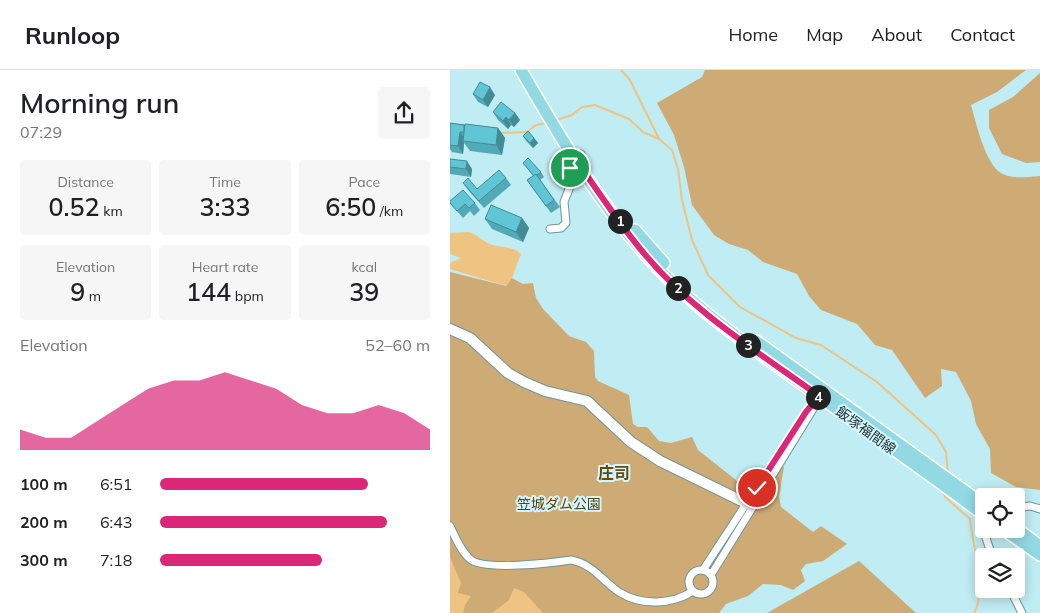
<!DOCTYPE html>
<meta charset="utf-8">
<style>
body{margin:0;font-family:Mulish,"Noto Sans JP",sans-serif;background:#f6f6f6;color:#202124;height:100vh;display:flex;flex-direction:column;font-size:19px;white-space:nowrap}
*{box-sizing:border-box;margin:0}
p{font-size:16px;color:#757577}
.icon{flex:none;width:28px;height:28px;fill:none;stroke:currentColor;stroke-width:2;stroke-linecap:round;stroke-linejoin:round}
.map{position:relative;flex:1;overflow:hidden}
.details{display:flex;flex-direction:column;background:#fff;width:450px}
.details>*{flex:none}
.buttons{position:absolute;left:525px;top:418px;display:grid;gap:10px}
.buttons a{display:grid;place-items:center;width:50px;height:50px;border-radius:5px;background:#fff;box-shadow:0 2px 12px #0003;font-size:25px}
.pin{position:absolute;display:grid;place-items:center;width:42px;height:42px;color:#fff;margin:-21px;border:2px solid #fff;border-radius:50%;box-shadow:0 1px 5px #0007}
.km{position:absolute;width:25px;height:25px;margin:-12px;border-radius:50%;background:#222;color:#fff;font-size:14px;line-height:25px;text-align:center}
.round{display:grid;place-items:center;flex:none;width:52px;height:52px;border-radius:5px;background:#f6f6f6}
.overview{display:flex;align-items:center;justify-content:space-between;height:85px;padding:0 20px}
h1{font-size:28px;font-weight:600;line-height:38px}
.figures{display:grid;grid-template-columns:repeat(3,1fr);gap:8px;height:85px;padding:5px 20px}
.figures div{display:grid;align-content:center;border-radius:5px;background:#f6f6f6;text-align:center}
.figures b{font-size:25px;font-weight:600}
.figures small{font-size:14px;font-weight:400}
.figures p{font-size:14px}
.chart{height:140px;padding:10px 20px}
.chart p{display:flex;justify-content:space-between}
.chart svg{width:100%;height:90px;margin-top:5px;fill:#db2777;opacity:.7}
ul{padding:0 20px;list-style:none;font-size:16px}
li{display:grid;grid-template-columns:80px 60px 1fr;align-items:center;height:38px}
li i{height:12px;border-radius:6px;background:#db2777}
header{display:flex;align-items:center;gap:30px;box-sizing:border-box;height:70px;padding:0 25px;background:#fff;border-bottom:1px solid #e0e0e0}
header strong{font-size:24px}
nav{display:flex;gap:28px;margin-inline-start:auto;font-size:18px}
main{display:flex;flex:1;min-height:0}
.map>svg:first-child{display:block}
.green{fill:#ceaa74}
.water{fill:#efc382}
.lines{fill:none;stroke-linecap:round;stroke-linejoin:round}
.stream{stroke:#efc382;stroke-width:2}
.street-casing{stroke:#6d969d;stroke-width:9}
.secondary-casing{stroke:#6d969d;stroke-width:12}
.primary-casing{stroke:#fff;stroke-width:14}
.street{stroke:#fff;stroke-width:7}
.secondary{stroke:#fff;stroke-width:10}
.primary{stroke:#92d9e3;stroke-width:11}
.wall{fill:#53aab7}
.shaded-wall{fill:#438b95}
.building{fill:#60c6d5;stroke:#438b95}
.route-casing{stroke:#fff;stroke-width:10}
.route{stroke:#db2777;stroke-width:6}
.labels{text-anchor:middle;stroke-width:4;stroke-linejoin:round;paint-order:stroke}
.street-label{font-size:14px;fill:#213235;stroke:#d4f7fd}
.park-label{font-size:14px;fill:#5d400c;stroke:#d4f7fd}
.quarter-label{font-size:16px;font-weight:bold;fill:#684912;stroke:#d4f7fd}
</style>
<header>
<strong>Runloop</strong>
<nav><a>Home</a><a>Map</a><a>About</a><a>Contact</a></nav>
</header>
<main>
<section class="details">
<div class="overview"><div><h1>Morning run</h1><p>07:29</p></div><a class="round"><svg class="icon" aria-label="share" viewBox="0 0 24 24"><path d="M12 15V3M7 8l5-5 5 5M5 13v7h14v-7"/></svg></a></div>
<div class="figures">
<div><p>Distance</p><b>0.52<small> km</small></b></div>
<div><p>Time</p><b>3:33</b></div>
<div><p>Pace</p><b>6:50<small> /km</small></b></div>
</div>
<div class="figures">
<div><p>Elevation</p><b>9<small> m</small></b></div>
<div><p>Heart rate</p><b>144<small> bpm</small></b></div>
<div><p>kcal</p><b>39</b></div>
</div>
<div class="chart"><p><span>Elevation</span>52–60 m</p>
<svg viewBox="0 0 160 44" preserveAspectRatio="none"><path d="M0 44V34L10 38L20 38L30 30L40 22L50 14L60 10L70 10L80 6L90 10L100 14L110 22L120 26L130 26L140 22L150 26L160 34V44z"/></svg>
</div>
<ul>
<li><b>100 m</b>6:51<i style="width:77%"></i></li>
<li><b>200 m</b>6:43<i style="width:84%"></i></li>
<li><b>300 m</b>7:18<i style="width:60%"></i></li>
</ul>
</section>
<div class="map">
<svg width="590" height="543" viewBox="0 0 590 543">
<rect width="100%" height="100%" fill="#c0ecf3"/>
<g class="green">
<path d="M255,0H576L547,22L521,35C526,53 534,88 548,101C559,110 577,107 590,106V420L566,417L541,403L540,379L526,354L521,331L506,302L491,299L492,316L475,328L442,280L425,275L407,254L371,240L359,226L347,204L313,192L298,180L279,174L264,165L242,135L234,97L224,65L207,33L252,7Z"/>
<path d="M590,3V92L576,93L552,84L539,58V40L563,27Z"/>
<path d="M0,202L56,216L62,208L73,214L83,213L86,228L93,239L119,266L136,272L144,281L145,307L148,311L179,325L183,354L188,357H197L209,371L221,373L242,367L248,380L291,414L312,398L334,397L329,426L331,437L363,462L371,456L397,474L373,491L356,494L351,500L355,511L343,520L331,515L313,514L298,526L276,534L269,543H0Z"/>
<path d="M409,491L466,543H317Z"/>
</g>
<g class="water">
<path d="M19,162C28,165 32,171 40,174C50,178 63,176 71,184L62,208L56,216L0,199V193L11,188L0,184V163Z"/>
<path d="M0,487L11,513L8,523L21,526L15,535L13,543H0Z"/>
<path d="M64,518L74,522L93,543H42L59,530Z"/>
</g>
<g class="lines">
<g class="stream">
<path d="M171,0L180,10L209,69"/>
<path d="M106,50L122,45L132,37L145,35L179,49L193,62L209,69L222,80L228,99L232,130L242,170L258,205L290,237L346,268L371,275L427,312L486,365L496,382L498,405"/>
<path d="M49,63L77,62L86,55L96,53"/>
<path d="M494,422L495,427L520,449C522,475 538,520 524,543"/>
</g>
<defs>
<g id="street">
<path d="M100,159L111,158L116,153L114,132L119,119L121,93L131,84"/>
<path d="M566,438L580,436L590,439"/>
<path d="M532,443L530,450L542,486"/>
<path d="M0,456C5,467 11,481 20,489C33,501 102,493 121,490C142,494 152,510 169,522C191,536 222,535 243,521"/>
<circle cx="251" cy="512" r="12"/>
<path d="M253,500L356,342L370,324"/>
<path d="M261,505L365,336"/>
<path d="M560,519L572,543"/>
</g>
<path id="secondary" d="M0,259L20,268L58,303L74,312L95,321L137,331L181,372L210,391L302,436"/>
<g id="primary">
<path d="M71,0C107,62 145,127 193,182C233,229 284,265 334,301C400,349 468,396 534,445"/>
<path d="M185,160L214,193"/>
<path d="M306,271L534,435"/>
<path d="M566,458L590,476"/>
<path d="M553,459L590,485"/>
</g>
</defs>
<use href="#street" class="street-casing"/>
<use href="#secondary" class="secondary-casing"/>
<use href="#primary" class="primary-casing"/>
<use href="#street" class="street"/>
<use href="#secondary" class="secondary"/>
<use href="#primary" class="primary"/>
</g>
<g class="wall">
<path d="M23,24L45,25L38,37L28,32Z"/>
<path d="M43,42L65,43L70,50L64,57L61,55L58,59L48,50Z"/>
<path d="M0,53L48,58L55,68L52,85L20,81L14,73L13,84L2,82L0,79Z"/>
<path d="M73,66L84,68L88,73L83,78L76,71Z"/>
<path d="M0,89L22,99L21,107L0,104Z"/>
<path d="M73,93L91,102L94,107L90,110L110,137L101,143L77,110L83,106Z"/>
<path d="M56,108L61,115L34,138L18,120L13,113L27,119Z"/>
<path d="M0,133H25L30,140L24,146L20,141L13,148Z"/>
<path d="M72,148L79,158L73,172L42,159L35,149Z"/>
</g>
<g class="shaded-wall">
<path d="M40,17L45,25L38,37L33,30Z"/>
<path d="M65,43L70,50L64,57L59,50Z"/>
<path d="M56,47L61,55L58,59L53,51Z"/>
<path d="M48,58L55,68L52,85L46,75Z"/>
<path d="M10,62L15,69L13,71L14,73L13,84L8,76Z"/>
<path d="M84,68L88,73L83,78L80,73Z"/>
<path d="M17,91L22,99L21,107L16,99Z"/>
<path d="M72,148L79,158L73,172L66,162Z"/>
</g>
<g class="building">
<path d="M30,12L40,17L33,30L23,24Z"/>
<path d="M51,32L65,43L59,50L56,47L53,51L43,42Z"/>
<path d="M0,53L14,55V62H10L8,76L0,75Z"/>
<path d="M15,54L48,58L46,75L13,71Z"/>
<path d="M78,61L84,68L80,73L73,66Z"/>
<path d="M78,88L91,102L87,105L86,104L84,106L73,93Z"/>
<path d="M0,89L17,91L16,99L0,97Z"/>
<path d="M49,100L56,108L29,131L13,113L18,108L27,119Z"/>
<path d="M86,104L104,130L96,136L77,110Z"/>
<path d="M13,120L25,133L19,138L15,134L7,141L0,133V131Z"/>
<path d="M41,135L72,148L66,162L35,149Z"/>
</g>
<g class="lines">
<defs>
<path id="route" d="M120,98L125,88C146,119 168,152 192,181C240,240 308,282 369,326L356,342L307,418"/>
</defs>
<use href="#route" class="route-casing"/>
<use href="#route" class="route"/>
</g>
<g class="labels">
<g class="street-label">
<text transform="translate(416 360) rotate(36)" y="5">飯塚福間線</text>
</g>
<g class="park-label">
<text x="109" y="439">笠城ダム公園</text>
</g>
<g class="quarter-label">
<text x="164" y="409">庄司</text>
</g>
</g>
</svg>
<div class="buttons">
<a><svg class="icon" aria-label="locate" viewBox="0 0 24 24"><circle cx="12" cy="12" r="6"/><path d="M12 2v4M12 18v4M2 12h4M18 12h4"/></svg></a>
<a><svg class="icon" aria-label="layers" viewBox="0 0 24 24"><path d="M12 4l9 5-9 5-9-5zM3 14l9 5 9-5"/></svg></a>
</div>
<div class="pin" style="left:120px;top:98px;background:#1e9e55"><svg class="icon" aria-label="arrive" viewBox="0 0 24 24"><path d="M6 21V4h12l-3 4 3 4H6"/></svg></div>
<div class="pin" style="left:307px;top:418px;background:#d93025"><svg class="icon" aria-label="check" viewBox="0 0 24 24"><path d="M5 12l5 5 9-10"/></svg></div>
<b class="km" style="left:170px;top:151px">1</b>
<b class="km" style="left:228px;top:218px">2</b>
<b class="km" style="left:298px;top:275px">3</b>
<b class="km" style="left:368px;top:327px">4</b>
</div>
</main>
